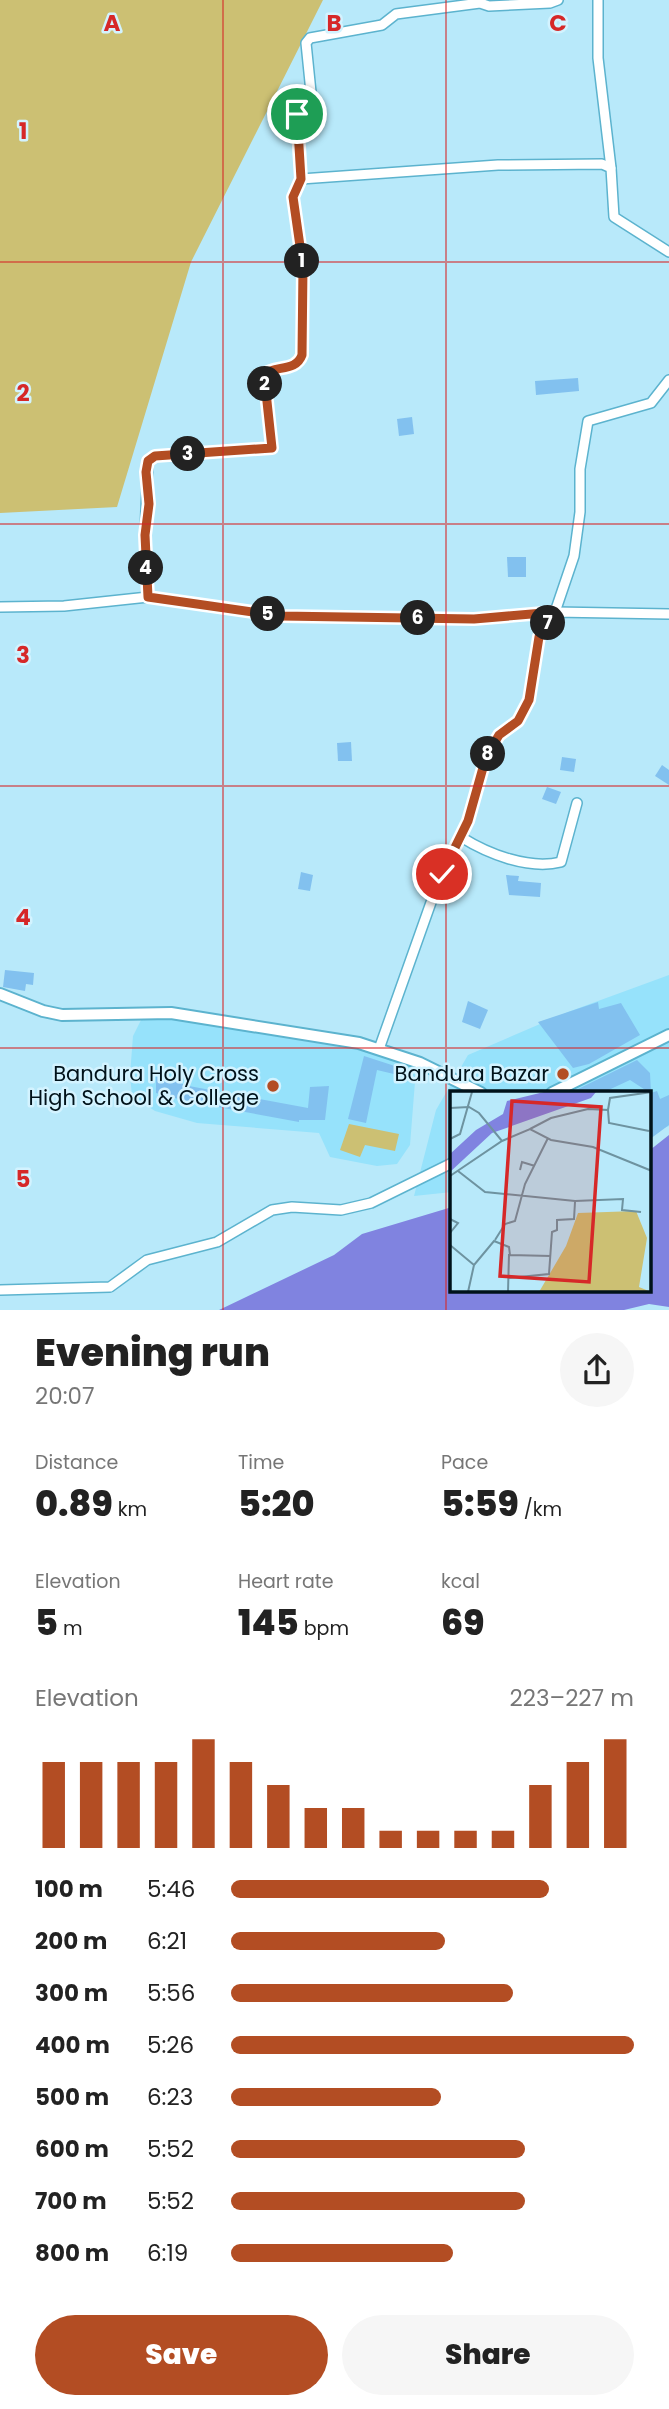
<!DOCTYPE html>
<meta charset="utf-8">
<style>
body{margin:0;font-family:Poppins,sans-serif;background:#f6f6f6;color:#222;height:100vh;display:flex;flex-direction:column;font-size:26px;white-space:nowrap}
*{box-sizing:border-box;margin:0}
p{font-size:23px;color:#767676}
.icon{flex:none;width:38px;height:38px;fill:none;stroke:currentColor;stroke-width:2;stroke-linecap:round;stroke-linejoin:round}
.map{position:relative;height:1310px;overflow:hidden}
.sheet{display:flex;flex-direction:column;background:#fff;flex:1}
.sheet>*{flex:none}
.pin{position:absolute;display:grid;place-items:center;width:60px;height:60px;color:#fff;margin:-30px;border:4px solid #fff;border-radius:50%;box-shadow:0 2px 7px #0007}
.km{position:absolute;width:35px;height:35px;margin:-18px;border-radius:50%;background:#222;color:#fff;font-size:19px;line-height:35px;text-align:center}
.round{display:grid;place-items:center;flex:none;width:74px;height:74px;border-radius:37px;background:#f6f6f6}
.summary{display:flex;align-items:center;justify-content:space-between;height:119px;padding:0 35px}
h1{font-size:38px;font-weight:800;line-height:52px}
.stats{display:grid;grid-template-columns:repeat(3,1fr);gap:10px;height:119px;padding:7px 35px}
.stats div{display:grid;align-content:center}
.stats b{font-size:35px;font-weight:800}
.stats small{font-size:19px;font-weight:400}
.stats p{font-size:19px}
.chart{height:196px;padding:14px 35px}
.chart p{display:flex;justify-content:space-between}
.chart svg{width:100%;height:126px;margin-top:7px;stroke:#b34d23;stroke-width:6}
.cta{display:flex;gap:14px;margin-top:auto;padding:14px 35px}
.cta a{flex:1;height:80px;border-radius:42px;background:#b34d23;color:#fff;font-size:28px;font-weight:800;line-height:80px;text-align:center}
.cta a+a{background:#f6f6f6;color:#222}
ul{padding:0 35px;list-style:none;font-size:23px}
li{display:grid;grid-template-columns:112px 84px 1fr;align-items:center;height:52px}
li i{height:18px;border-radius:9px;background:#b34d23}
.map>svg:first-child{display:block}
.built{fill:#96e2fb}
.green{fill:#ccc073}
.water{fill:#8083e0}
.building{fill:#82c1ef}
.lines{fill:none;stroke-linecap:round;stroke-linejoin:round}
.minor-casing{stroke:#5cb3ce;stroke-width:12}
.tertiary-casing{stroke:#5cb3ce;stroke-width:14}
.minor{stroke:#fff;stroke-width:9}
.tertiary{stroke:#fff;stroke-width:10}
.route-casing{stroke:#fff;stroke-width:14}
.route{stroke:#b34d23;stroke-width:9}
.grid{fill:none;stroke:#d62828;stroke-width:2;stroke-opacity:0.55}
.poi-dot{fill:#b34d23;stroke:#d3f3ff;stroke-width:2.5}
.labels{text-anchor:middle;stroke-width:5;stroke-linejoin:round;paint-order:stroke}
.poi-label{font-size:21px;fill:#00121a;stroke:#d3f3ff;text-anchor:end}
.inset-road{fill:none;stroke:#6e93a0;stroke-width:2}
.view{fill:#d62828;fill-opacity:0.15;stroke:#d62828;stroke-width:3.5}
.inset-edge{fill:none;stroke:#00121a;stroke-width:3.5}
.grid-label{font-size:23px;text-anchor:middle;font-weight:bold;fill:#d62828;stroke:#d3f3ff;stroke-width:5;stroke-linejoin:round;paint-order:stroke}
</style>
<div class="map">
<svg width="669" height="1310" viewBox="0 0 669 1310">
<rect width="100%" height="100%" fill="#b8e9fa"/>
<g class="built">
<path d="M669,975V1126L650,1134V1093H452V1192L414,1196L436,1110L468,1055L568,1012Z"/>
<path d="M162,1013L215,1026L365,1051L416,1069L410,1145L397,1164L377,1166L330,1157L319,1133L197,1123L155,1111L132,1096L130,1075L133,1036L141,1020Z"/>
</g>
<g class="green">
<path d="M0,0H323L191,262L117,507L0,513Z"/>
<path d="M349,1124L399,1134L395,1151L365,1145L360,1157L340,1150Z"/>
</g>
<path class="water" d="M669,1135V1307L649,1304L624,1310H219L334,1255L362,1234L452,1207V1291H650V1150Z"/>
<g class="building">
<path d="M578,378L579,391L536,395L535,381Z"/>
<path d="M412,417L414,434L399,436L397,419Z"/>
<path d="M507,557H526V577H508Z"/>
<path d="M351,742L352,761H338L337,743Z"/>
<path d="M562,757L576,759L574,772L560,770Z"/>
<path d="M662,765L669,770V785L655,776Z"/>
<path d="M547,787L561,792L556,804L542,799Z"/>
<path d="M301,872L313,875L310,891L298,889Z"/>
<path d="M506,875L519,876L518,881L541,883L540,897L509,895Z"/>
<path d="M5,970L34,973L33,985L26,984L25,991L3,987Z"/>
<path d="M468,1001L488,1010L480,1029L462,1022Z"/>
<path d="M598,1002L599,1009L621,1003L640,1035L589,1064L573,1068L538,1022Z"/>
<path d="M364,1056L401,1068L398,1075L377,1070L366,1123L348,1119Z"/>
<path d="M637,1060L650,1073L651,1093L657,1091L660,1099L669,1095V1125L650,1139V1093L630,1080L602,1093H570Z"/>
<path d="M156,1076L189,1086L308,1108L310,1087L329,1086L325,1120H299V1122L186,1101L156,1093Z"/>
</g>
<g class="lines">
<defs>
<g id="minor">
<path d="M598,0V58L611,168"/>
<path d="M301,179L498,165L602,164L611,168L614,217L669,252"/>
<path d="M148,597L145,535L148,461L155,456L272,448L264,375C276,365 296,372 302,355L303,266L293,197L301,179L297,114L309,107L312,102L306,43L310,38L382,25L396,14L480,3L489,6L550,3L558,0"/>
<path d="M0,607L64,606L148,597L281,616L474,619L555,612L669,614"/>
<path d="M461,837C488,854 529,870 561,862L577,803"/>
<path d="M379,1049L434,894L468,821L486,756L499,735L518,721L529,700L539,637L555,612L574,556L580,512V469L588,421L651,403L669,380"/>
<path d="M0,1290L110,1287L147,1260L217,1242L272,1210L292,1207L341,1210L371,1203L452,1163"/>
</g>
<g id="tertiary">
<path d="M0,994L43,1011L62,1015L171,1013L359,1043L420,1063L481,1093"/>
<path d="M552,1093L669,1035"/>
</g>
</defs>
<use href="#minor" class="minor-casing"/>
<use href="#tertiary" class="tertiary-casing"/>
<use href="#minor" class="minor"/>
<use href="#tertiary" class="tertiary"/>
</g>
<g class="lines">
<defs>
<path id="route" d="M297,114L301,179L293,197L303,267L302,355C296,372 276,365 264,374L272,448L155,456L148,461L146,472L149,504L145,535L148,597L281,616L474,619L555,612L539,637L529,700L518,721L499,735L486,757L468,821L442,874"/>
</defs>
<use href="#route" class="route-casing"/>
<use href="#route" class="route"/>
</g>
<path class="grid" d="M223,0V1310M446,0V1310M0,262H669M0,524H669M0,786H669M0,1048H669"/>
<g class="poi-dot">
<circle cx="563" cy="1074" r="7"/>
<circle cx="273" cy="1086" r="7"/>
</g>
<g class="labels">
<g class="poi-label">
<text x="259" y="1081">Bandura Holy Cross<tspan x="259" dy="24">High School &amp; College</tspan></text>
<text x="549" y="1081">Bandura Bazar</text>
</g>
</g>
<g transform="translate(450 1091)">
<rect width="201" height="201" fill="#b8e9fa"/>
<path d="M186,120L197,147L189,196L201,201H89L116,155L128,122Z" fill="#ccc073"/>
<path d="M94,1H146L141,7L42,42L0,81V63L26,39L53,23L57,10Z" fill="#8083e0"/>
<path class="inset-road" d="M0,17L19,16L29,22L52,50M158,19L160,7L202,1M80,38L101,27L138,18L158,19L159,32L199,40M0,48L10,43L22,1M70,79L72,71L85,75M8,80L35,101L125,110L173,108L172,119L191,121M0,85L52,50L80,38L101,49L143,56L202,80M0,128L8,132L0,142M45,149L55,133L65,130L75,93L98,47M0,154L24,174M59,187L99,183L102,141L107,139V129L124,128L125,111M18,201L24,174L44,150L59,156L60,164L101,165M58,201L59,163"/>
<path class="view" d="M62,10L151,16L139,191L50,185Z"/>
<rect width="201" height="201" class="inset-edge"/>
</g>
<g class="grid-label">
<text x="112" y="31">A</text>
<text x="334" y="31">B</text>
<text x="558" y="31">C</text>
<text x="23" y="139">1</text>
<text x="23" y="401">2</text>
<text x="23" y="663">3</text>
<text x="23" y="925">4</text>
<text x="23" y="1187">5</text>
</g>
</svg>
<div class="pin" style="left:297px;top:114px;background:#1e9e55"><svg class="icon" aria-label="arrive" viewBox="0 0 24 24"><path d="M6 21V4h12l-3 4 3 4H6"/></svg></div>
<div class="pin" style="left:442px;top:874px;background:#d93025"><svg class="icon" aria-label="check" viewBox="0 0 24 24"><path d="M5 12l5 5 9-10"/></svg></div>
<b class="km" style="left:302px;top:261px">1</b>
<b class="km" style="left:265px;top:384px">2</b>
<b class="km" style="left:188px;top:454px">3</b>
<b class="km" style="left:146px;top:568px">4</b>
<b class="km" style="left:268px;top:614px">5</b>
<b class="km" style="left:418px;top:618px">6</b>
<b class="km" style="left:548px;top:623px">7</b>
<b class="km" style="left:488px;top:754px">8</b>
</div>
<section class="sheet">
<div class="summary"><div><h1>Evening run</h1><p>20:07</p></div><a class="round"><svg class="icon" aria-label="share" viewBox="0 0 24 24"><path d="M12 15V3M7 8l5-5 5 5M5 13v7h14v-7"/></svg></a></div>
<div class="stats">
<div><p>Distance</p><b>0.89<small> km</small></b></div>
<div><p>Time</p><b>5:20</b></div>
<div><p>Pace</p><b>5:59<small> /km</small></b></div>
</div>
<div class="stats">
<div><p>Elevation</p><b>5<small> m</small></b></div>
<div><p>Heart rate</p><b>145<small> bpm</small></b></div>
<div><p>kcal</p><b>69</b></div>
</div>
<div class="chart"><p><span>Elevation</span>223–227 m</p>
<svg viewBox="0 0 160 44" preserveAspectRatio="none"><path d="M5 44V14M15 44V14M25 44V14M35 44V14M45 44V6M55 44V14M65 44V22M75 44V30M85 44V30M95 44V38M105 44V38M115 44V38M125 44V38M135 44V22M145 44V14M155 44V6"/></svg>
</div>
<ul>
<li><b>100 m</b>5:46<i style="width:79%"></i></li>
<li><b>200 m</b>6:21<i style="width:53%"></i></li>
<li><b>300 m</b>5:56<i style="width:70%"></i></li>
<li><b>400 m</b>5:26<i style="width:100%"></i></li>
<li><b>500 m</b>6:23<i style="width:52%"></i></li>
<li><b>600 m</b>5:52<i style="width:73%"></i></li>
<li><b>700 m</b>5:52<i style="width:73%"></i></li>
<li><b>800 m</b>6:19<i style="width:55%"></i></li>
</ul>
<div class="cta"><a>Save</a><a>Share</a></div>
</section>
